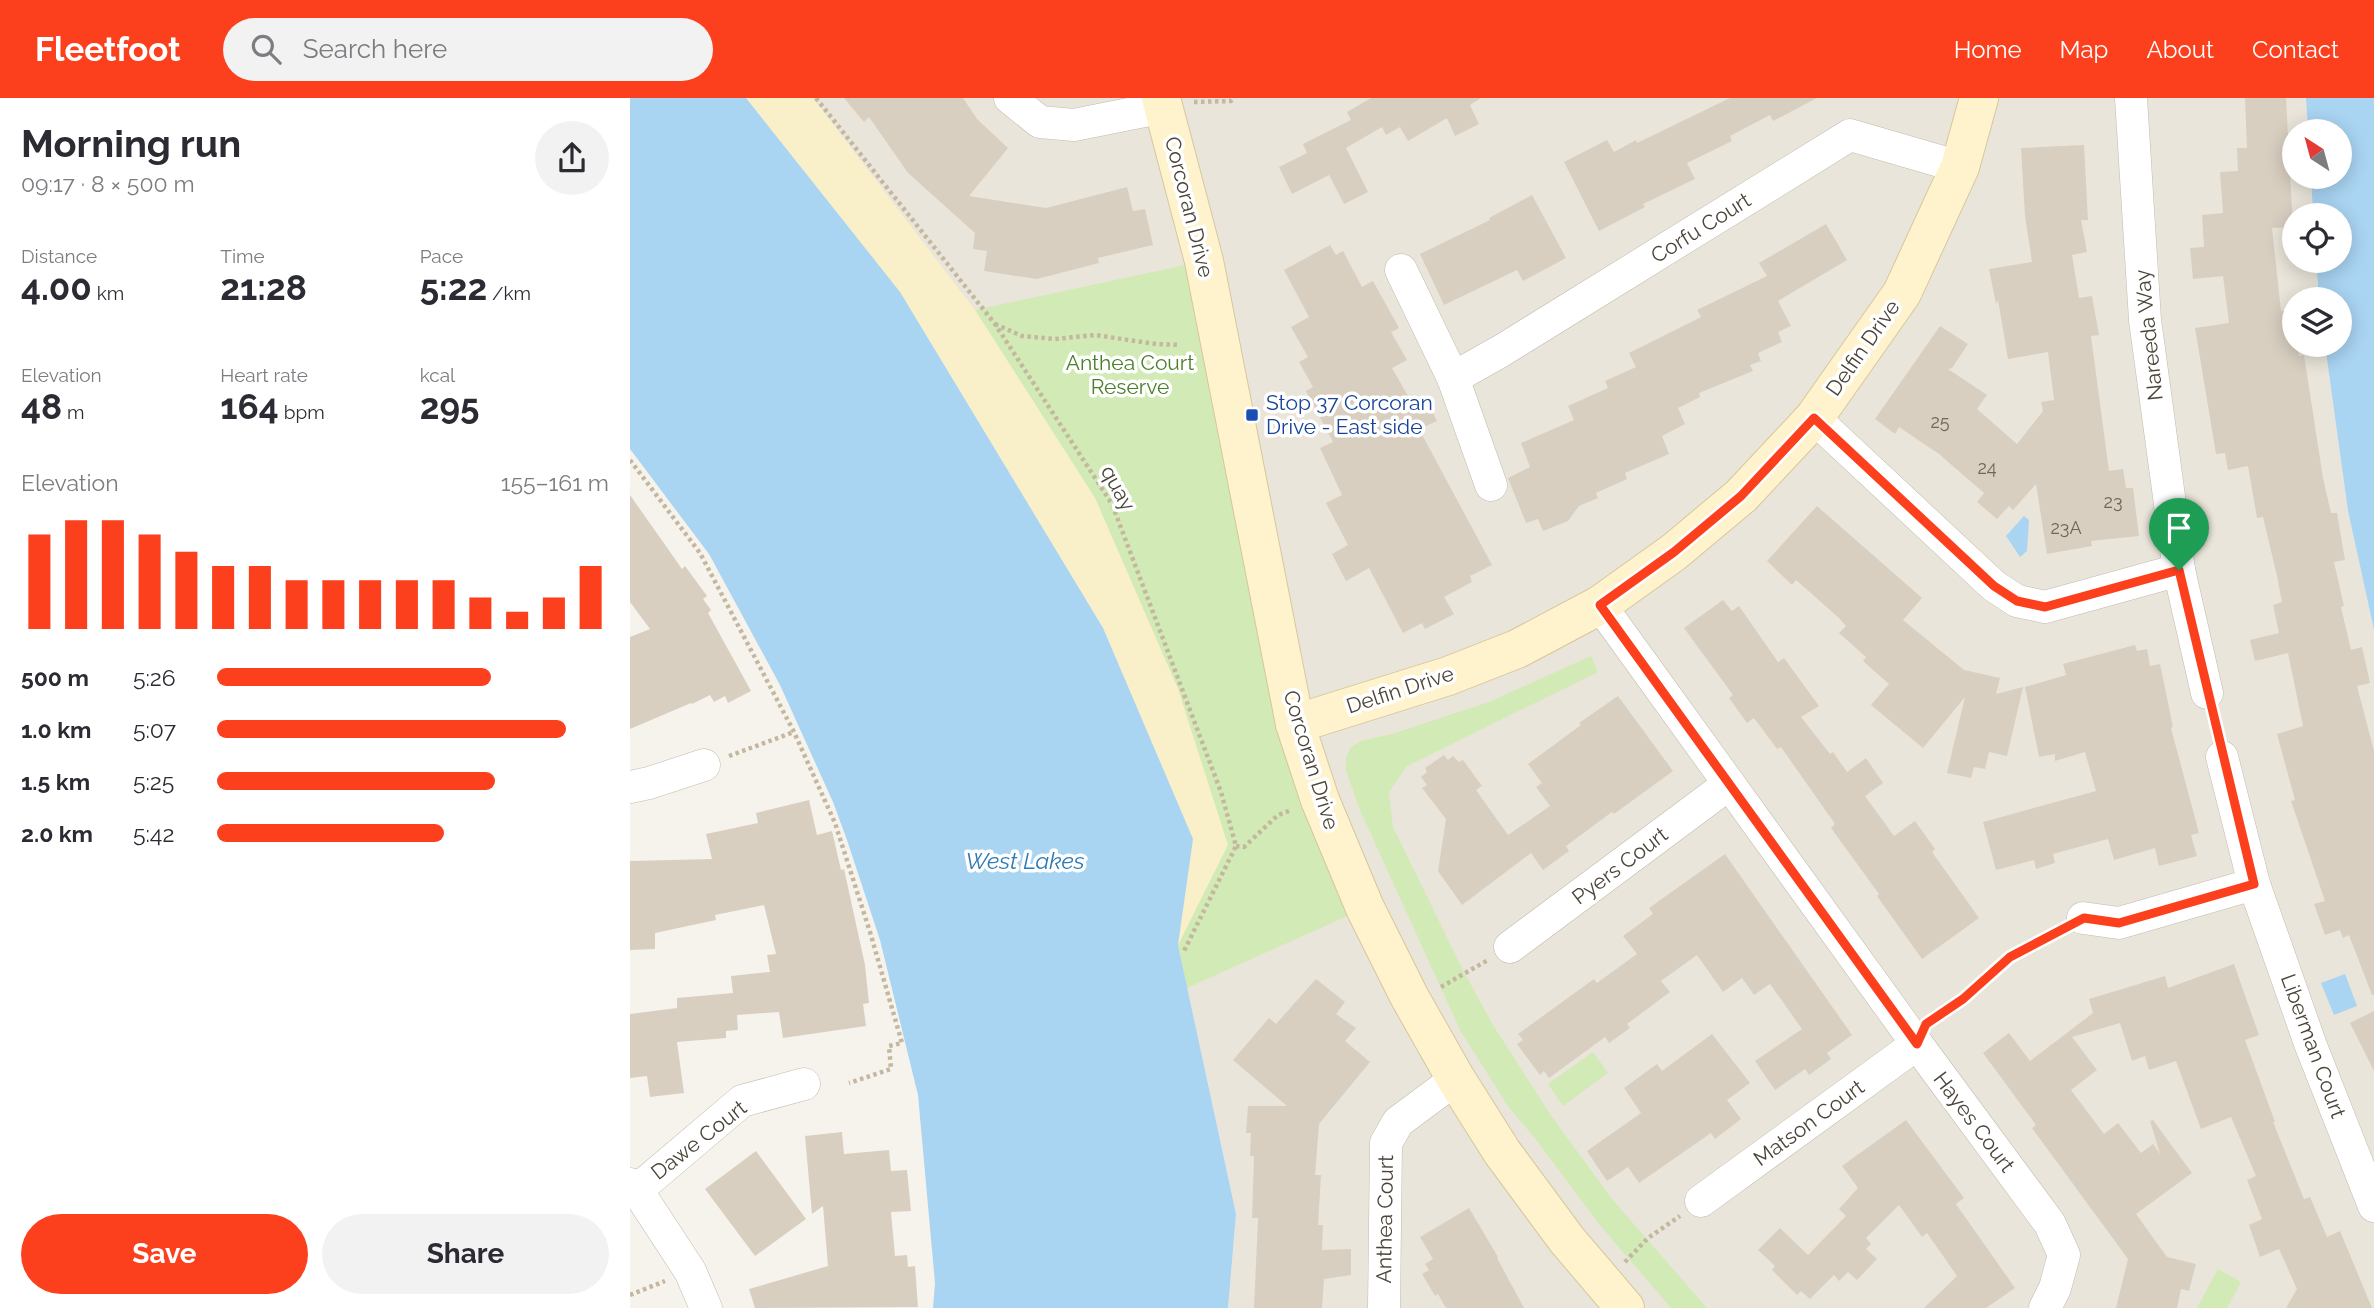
<!DOCTYPE html>
<meta charset="utf-8">
<style>
body{margin:0;font-family:Raleway,sans-serif;background:#f2f2f3;color:#2b2b33;height:100vh;display:flex;flex-direction:column;font-size:26px;white-space:nowrap}
*{box-sizing:border-box;margin:0}
p{font-size:23px;color:#7c7c81}
.icon{flex:none;width:38px;height:38px;fill:none;stroke:currentColor;stroke-width:2;stroke-linecap:round;stroke-linejoin:round}
.map{position:relative;flex:1;overflow:hidden}
.side{display:flex;flex-direction:column;background:#fff;width:630px}
.side>*{flex:none}
.needle{width:46px;rotate:324deg}
.controls{position:absolute;left:1652px;top:21px;display:grid;gap:14px}
.controls a{display:grid;place-items:center;width:70px;height:70px;border-radius:50%;background:#fff;box-shadow:0 4px 18px #0003;font-size:35px}
.pin{position:absolute;display:grid;place-items:center;width:60px;height:60px;color:#fff;margin:-72px -30px;border-radius:50% 50% 50% 0;rotate:-45deg;box-shadow:0 0 7px #0007}
.pin .icon{rotate:45deg}
.round{display:grid;place-items:center;flex:none;width:74px;height:74px;border-radius:37px;background:#f2f2f3}
.head{display:flex;align-items:center;justify-content:space-between;height:119px;padding:0 21px}
h1{font-size:38px;font-weight:700;line-height:52px}
.figures{display:grid;grid-template-columns:repeat(3,1fr);gap:10px;height:119px;padding:7px 21px}
.figures div{display:grid;align-content:center}
.figures b{font-size:35px;font-weight:700}
.figures small{font-size:19px;font-weight:400}
.figures p{font-size:19px}
.chart{height:196px;padding:14px 21px}
.chart p{display:flex;justify-content:space-between}
.chart svg{width:100%;height:126px;margin-top:7px;stroke:#fc3f1d;stroke-width:6}
.cta{display:flex;gap:14px;margin-top:auto;padding:14px 21px}
.cta a{flex:1;height:80px;border-radius:42px;background:#fc3f1d;color:#fff;font-size:28px;font-weight:700;line-height:80px;text-align:center}
.cta a+a{background:#f2f2f3;color:#2b2b33}
ul{padding:0 21px;list-style:none;font-size:23px}
li{display:grid;grid-template-columns:112px 84px 1fr;align-items:center;height:52px}
li i{height:18px;border-radius:9px;background:#fc3f1d}
header{display:flex;align-items:center;gap:42px;box-sizing:border-box;height:98px;padding:0 35px;background:#fc3f1d;color:#fff}
header strong{font-size:33px}
nav{display:flex;gap:38px;margin-inline-start:auto;font-size:24px}
.search{width:490px;height:63px;background:#f2f2f3;display:flex;align-items:center;gap:18px;box-sizing:border-box;padding:0 24px;border-radius:38px;color:#7c7c81;font-size:26px}
main{display:flex;flex:1;min-height:0}
.map>svg:first-child{display:block}
.residential{fill:#eae5da}
.green{fill:#d2eab5}
.sand{fill:#f9efc9}
.water{fill:#a9d4f2}
.building{fill:#d8cfc1}
.lines{fill:none;stroke-linecap:round;stroke-linejoin:round}
.street-casing{stroke:#c2bbae;stroke-width:33}
.secondary-casing{stroke:#d6c79b;stroke-width:40}
.path{stroke:#c4b79f;stroke-width:4.5;stroke-dasharray:3.5 3.5;stroke-linecap:butt}
.street{stroke:#fff;stroke-width:32}
.secondary{stroke:#fff3cd;stroke-width:38}
.route-casing{stroke:#fff;stroke-width:14}
.route{stroke:#fc3f1d;stroke-width:9}
.transit-dot{fill:#1a4fb4;stroke:#fff;stroke-width:2.5}
.labels{text-anchor:middle;stroke-width:7;stroke-linejoin:round;paint-order:stroke}
.number-label{font-size:18px;fill:#6e675b}
.street-label{font-size:21px;fill:#4b4439;stroke:#fff}
.park-label{font-size:21px;fill:#4a7f2a;stroke:#fff}
.transit-label{font-size:21px;fill:#164399;stroke:#fff;text-anchor:start}
.water-label{font-size:23px;font-style:italic;fill:#2e7ab2;stroke:#fff}
</style>
<header>
<strong>Fleetfoot</strong>
<div class="search"><svg class="icon" aria-label="search" viewBox="0 0 24 24"><circle cx="10" cy="10" r="6"/><path d="M15 15l6 6"/></svg>Search here</div>
<nav><a>Home</a><a>Map</a><a>About</a><a>Contact</a></nav>
</header>
<main>
<section class="side">
<div class="head"><div><h1>Morning run</h1><p>09:17 · 8 × 500 m</p></div><a class="round"><svg class="icon" aria-label="share" viewBox="0 0 24 24"><path d="M12 15V3M7 8l5-5 5 5M5 13v7h14v-7"/></svg></a></div>
<div class="figures">
<div><p>Distance</p><b>4.00<small> km</small></b></div>
<div><p>Time</p><b>21:28</b></div>
<div><p>Pace</p><b>5:22<small> /km</small></b></div>
</div>
<div class="figures">
<div><p>Elevation</p><b>48<small> m</small></b></div>
<div><p>Heart rate</p><b>164<small> bpm</small></b></div>
<div><p>kcal</p><b>295</b></div>
</div>
<div class="chart"><p><span>Elevation</span>155–161 m</p>
<svg viewBox="0 0 160 44" preserveAspectRatio="none"><path d="M5 44V11M15 44V6M25 44V6M35 44V11M45 44V17M55 44V22M65 44V22M75 44V27M85 44V27M95 44V27M105 44V27M115 44V27M125 44V33M135 44V38M145 44V33M155 44V22"/></svg>
</div>
<ul>
<li><b>500 m</b>5:26<i style="width:70%"></i></li>
<li><b>1.0 km</b>5:07<i style="width:89%"></i></li>
<li><b>1.5 km</b>5:25<i style="width:71%"></i></li>
<li><b>2.0 km</b>5:42<i style="width:58%"></i></li>
</ul>
<div class="cta"><a>Save</a><a>Share</a></div>
</section>
<div class="map">
<svg width="1744" height="1210" viewBox="0 0 1744 1210">
<rect width="100%" height="100%" fill="#f6f3ec"/>
<path class="residential" d="M116,0H1676L1678,33H1664V79H1681L1683,117H1664V163H1686L1689,201H1664V247H1695L1718,413L1744,532V1210H598L606,1116L548,847L562,741L473,530L270,194Z"/>
<g class="green">
<path d="M574,163L665,626L735,810L557,890L548,847L597,746L548,591L465,400L345,212Z"/>
<path d="M961,558L968,574L777,668L759,694L763,729L833,872L863,927L920,1016L982,1101L1077,1210H1041L969,1126L907,1043L878,1008L831,934L729,710L716,672V660L721,649L731,643L762,636L859,604Z"/>
<path d="M963,954L978,975L933,1008L918,986Z"/>
<path d="M1588,1171L1611,1184L1597,1210H1567Z"/>
</g>
<path class="sand" d="M116,0H183L345,212L465,400L548,591L598,747L548,847L562,741L473,530L270,194Z"/>
<g class="water">
<path d="M0,0H116L270,194L473,530L563,741L548,847L606,1116L598,1210H303L305,1185L288,997L250,842L217,742L203,704L150,587L79,456L0,351Z"/>
<path d="M1676,0H1744V532L1718,413L1695,247H1710V201H1689L1686,163H1710V117H1683L1681,79H1710V33H1678Z"/>
<path d="M1394,418L1399,422L1397,453L1390,459L1376,438Z"/>
<path d="M1715,876L1727,908L1704,917L1691,885Z"/>
</g>
<g class="building">
<path d="M214,0H333L347,21L378,50L339,98L416,110L497,89L503,113L515,111L523,147L468,160L469,165L407,181L354,173L357,153L343,151L345,135L278,75L239,19L234,24Z"/>
<path d="M741,0H851L840,7L849,26L825,38L817,20L778,43L770,29L756,37L752,29L716,50L738,94L714,106L699,77L662,96L649,69L677,55L673,46L721,22L717,14Z"/>
<path d="M1100,0H1187L1143,23L1140,17L1100,38L1102,43L1057,65L1065,81L1013,106L1015,109L969,133L934,64L977,42L984,54L1006,42L1007,45Z"/>
<path d="M1615,0H1656L1663,129L1642,130L1651,213L1664,211V247H1667L1669,258L1674,257L1693,380L1701,415H1707L1715,462L1704,464L1714,508L1711,509L1721,552L1732,549L1740,585L1727,588L1744,653V897H1742L1719,837L1713,840L1710,832L1695,837L1684,806L1695,803L1661,703L1665,702L1647,636L1673,628L1658,555L1625,563L1620,542L1649,535L1643,507L1652,504L1647,478L1633,419L1627,420L1618,368L1598,372L1595,355L1586,356L1565,230L1599,225L1593,178L1563,181L1560,150L1574,149L1572,117L1593,115L1590,74L1608,73L1607,50H1617Z"/>
<path d="M1454,47L1458,122H1451L1457,154L1442,157L1449,200L1462,198L1469,237L1461,238L1479,373L1493,371L1496,390H1503L1509,438L1461,443L1462,448L1417,456L1406,386L1383,412L1379,408L1367,421L1347,404L1354,395L1309,356L1269,329L1265,336L1245,321L1310,228L1338,246L1322,270L1318,271L1357,297L1347,311L1387,346L1413,313L1411,304L1424,302L1418,254L1378,261L1368,202L1366,206L1359,171L1402,164L1395,118L1391,50Z"/>
<path d="M902,97L936,160L893,183L887,172L814,207L790,156L860,122L859,120Z"/>
<path d="M1196,126L1217,162L1148,203L1161,228L1148,234L1152,244L1128,255L1131,263L1120,267L1123,273L1069,295L1070,299L1048,310L1055,326L1032,338L1039,356L995,375L997,381L966,395L968,400L949,408L938,423L913,433L908,421L896,425L878,380L900,369L891,345L944,322L938,308L978,290L975,283L1006,269L999,255L1071,219L1067,212L1137,178L1129,165Z"/>
<path d="M700,147L706,157L713,153L732,189L743,183L769,230L761,234L777,262L762,270L782,305L795,299L807,323L789,331L862,467L840,478L842,484L814,499L824,516L795,531L792,525L773,535L739,470L716,483L702,456L718,447L696,405L712,397L690,350L703,344L676,293L683,289L669,264L678,259L661,229L679,219L654,172Z"/>
<path d="M0,397L52,471L55,468L77,498L73,501L81,512L78,515L121,593L98,605L95,598L84,604L80,597L62,606L61,605L0,631V539L20,531L0,504Z"/>
<path d="M1187,408L1292,500L1273,522L1334,572L1370,580L1366,596L1393,589L1377,658L1359,654L1355,671L1344,669L1341,680L1317,675L1335,599L1293,650L1241,607L1259,586L1233,563L1236,559L1209,535L1216,528L1209,520L1166,482L1162,487L1137,463Z"/>
<path d="M1093,502L1102,513L1109,508L1148,564L1154,560L1189,608L1171,619L1200,656L1203,654L1217,674L1236,660L1253,685L1235,698L1264,738L1285,723L1305,751L1302,754L1349,820L1292,861L1247,798L1249,796L1201,730L1205,726L1151,649L1147,651L1124,620L1117,625L1099,600L1103,597L1054,530Z"/>
<path d="M1505,547L1507,553L1517,551L1520,568L1530,566L1543,629L1541,630L1569,735L1561,737L1567,758L1529,768L1525,750L1484,762L1478,741L1423,756L1425,765L1406,771L1404,762L1366,772L1353,724L1466,693L1455,654L1425,663V656L1409,659L1395,589L1436,577L1433,566Z"/>
<path d="M988,598L1043,673L984,716L982,714L936,748L939,753L913,772L901,755L832,807L808,773L816,721L792,690L797,687L791,679L797,674L795,670L814,657L818,662L823,658L829,664L833,662L852,688L846,692L878,737L920,708L906,689L912,685L898,666L951,627L949,625Z"/>
<path d="M179,702L187,737L202,733L211,772L214,771L235,867L239,905L233,906L236,928L153,940L149,914L107,917L108,932L96,933V940L47,944L54,995L20,999L17,978L0,980V916L47,910V900L103,895L101,878L140,874L137,857L146,856L134,807L85,817L86,822L25,835V851L0,852V763L82,761L76,736L128,725L126,715Z"/>
<path d="M1095,756L1222,937L1197,955L1201,961L1179,977L1175,971L1145,992L1125,963L1172,931L1140,886L1124,897L1112,880L1093,894L1067,857L1031,883L1040,894L997,926L1000,930L979,945L975,939L919,980L914,973L910,977L887,946L893,942L888,936L964,881L967,885L1007,856L993,838L1023,816L1019,810Z"/>
<path d="M1604,866L1629,937L1615,942L1645,1024H1643L1674,1101L1680,1099L1697,1139L1710,1133L1742,1210H1656L1667,1191L1649,1151L1630,1159L1619,1127L1632,1121L1617,1082L1626,1078L1601,1019L1571,1031L1546,963L1519,972L1515,958L1502,963L1490,925L1442,939L1467,972L1441,992L1474,1036L1488,1025L1511,1055L1523,1046L1530,1056L1520,1023L1523,1022L1562,1075L1506,1116L1537,1159L1566,1166L1559,1193L1551,1191L1547,1210H1486L1498,1161L1402,1030L1406,1027L1353,955L1379,935L1400,963L1463,915L1459,901L1535,878L1538,890Z"/>
<path d="M686,881L715,904L706,916L726,930L715,943L740,964L689,1026L685,1077H691L688,1127H693L692,1152L721,1151V1177L694,1181L692,1210H624L628,1120H622L624,1058H620L621,1035H616L618,1008H657L603,962L639,920L646,926Z"/>
<path d="M1744,913V973L1720,925Z"/>
<path d="M1082,936L1120,985L1097,1002L1111,1021L1085,1041L1081,1035L1009,1085L998,1069L977,1083L957,1053L1011,1015L994,990L1027,966L1032,973Z"/>
<path d="M1276,1022L1334,1100L1326,1106L1385,1190L1356,1210H1294L1327,1178L1297,1135L1292,1139L1269,1107L1236,1140L1241,1146L1236,1151L1247,1161L1227,1182L1218,1174L1209,1183L1204,1177L1180,1201L1171,1193L1167,1197L1142,1172L1145,1168L1128,1152L1150,1130L1178,1157L1216,1118L1209,1111L1228,1090L1212,1068Z"/>
<path d="M212,1034L214,1056L259,1052L261,1073L277,1072L281,1113L261,1114L265,1158L277,1157L278,1169L285,1168L288,1209L125,1210L119,1191L198,1168L193,1108L182,1116L175,1038Z"/>
<path d="M126,1053L176,1121L125,1158L75,1091Z"/>
<path d="M839,1110L868,1159L867,1160L894,1210H816L808,1196L805,1198L792,1176L799,1172L795,1166L803,1161L790,1139Z"/>
</g>
<g class="lines">
<defs>
<g id="street">
<path d="M380,0L410,24L444,27L534,9"/>
<path d="M1501,0L1515,222L1549,472L1577,595"/>
<path d="M771,172L823,280L871,253L1220,37L1330,69"/>
<path d="M823,280L861,387"/>
<path d="M1184,320L1364,488L1387,503L1415,509L1549,472"/>
<path d="M970,507L1287,946L1420,1126L1434,1157L1425,1190L1415,1210"/>
<path d="M1592,659L1624,786L1681,948L1744,1108"/>
<path d="M0,689L19,685L74,667"/>
<path d="M1453,820L1489,825L1624,786"/>
<path d="M880,849L1099,686"/>
<path d="M0,1086L7,1092L60,1173L76,1210"/>
<path d="M7,1092L112,1003L174,986"/>
<path d="M1071,1103L1287,946"/>
<path d="M754,1210L756,1045L768,1024L826,981"/>
</g>
<g id="secondary">
<path d="M531,0L574,163L665,626L690,702L735,810L779,898L826,981L872,1054L937,1142L995,1210"/>
<path d="M665,626L818,578L887,551L970,507L1044,454L1111,398L1184,320L1272,195L1330,69L1349,0"/>
</g>
</defs>
<use href="#street" class="street-casing"/>
<use href="#secondary" class="secondary-casing"/>
<g class="path">
<path d="M186,0L365,226L482,406L591,694L606,748L554,853"/>
<path d="M564,4L601,3L604,0"/>
<path d="M365,226L392,238L425,241L465,237L526,246L550,247"/>
<path d="M0,362L70,455L164,634L205,725L240,834L272,945L259,948L261,971L219,985"/>
<path d="M99,658L164,634"/>
<path d="M606,748L614,749L648,717L659,713"/>
<path d="M811,889L858,862"/>
<path d="M1304,921L1333,900L1380,859L1428,833"/>
<path d="M995,1164L1018,1140L1050,1118"/>
<path d="M0,1197L35,1183"/>
</g>
<use href="#street" class="street"/>
<use href="#secondary" class="secondary"/>
</g>
<g class="lines">
<defs>
<path id="route" d="M1184,320L1364,488L1387,503L1415,509L1549,472L1624,786L1489,825L1454,820L1380,859L1333,901L1296,926L1287,946L970,507L1044,454L1111,398Z"/>
</defs>
<use href="#route" class="route-casing"/>
<use href="#route" class="route"/>
</g>
<rect class="transit-dot" x="615" y="310" width="14" height="14" rx="3.5"/>
<g class="labels">
<g class="number-label">
<text x="1310" y="330">25</text>
<text x="1357" y="376">24</text>
<text x="1483" y="410">23</text>
<text x="1436" y="436">23A</text>
</g>
<g class="street-label">
<text transform="translate(559 109) rotate(76)" y="7">Corcoran Drive</text>
<text transform="translate(1071 130) rotate(-32)" y="7">Corfu Court</text>
<text transform="translate(1519 237) rotate(-96)" y="7">Nareeda Way</text>
<text transform="translate(1233 250) rotate(-55)" y="7">Delfin Drive</text>
<text transform="translate(488 390) rotate(61)" y="7">quay</text>
<text transform="translate(770 592) rotate(-18)" y="7">Delfin Drive</text>
<text transform="translate(681 662) rotate(73)" y="7">Corcoran Drive</text>
<text transform="translate(990 768) rotate(-37)" y="7">Pyers Court</text>
<text transform="translate(1683 948) rotate(70)" y="7">Liberman Court</text>
<text transform="translate(1344 1024) rotate(53)" y="7">Hayes Court</text>
<text transform="translate(1179 1025) rotate(-36)" y="7">Matson Court</text>
<text transform="translate(69 1042) rotate(-38)" y="7">Dawe Court</text>
<text transform="translate(755 1121) rotate(-89)" y="7">Anthea Court</text>
</g>
<g class="park-label">
<text x="500" y="272">Anthea Court<tspan x="500" dy="24">Reserve</tspan></text>
</g>
<g class="transit-label">
<text x="636" y="312">Stop 37 Corcoran<tspan x="636" dy="24">Drive - East side</tspan></text>
</g>
<g class="water-label">
<text x="395" y="771">West Lakes</text>
</g>
</g>
</svg>
<div class="controls">
<a><svg class="needle" viewBox="-14 -14 28 28"><path d="M0-13l5 13h-10z" fill="#e53935"/><path d="M0 13l5-13h-10z" fill="#7c7c81"/></svg></a>
<a><svg class="icon" aria-label="locate" viewBox="0 0 24 24"><circle cx="12" cy="12" r="6"/><path d="M12 2v4M12 18v4M2 12h4M18 12h4"/></svg></a>
<a><svg class="icon" aria-label="layers" viewBox="0 0 24 24"><path d="M12 4l9 5-9 5-9-5zM3 14l9 5 9-5"/></svg></a>
</div>
<div class="pin" style="left:1549px;top:472px;background:#1e9e55"><svg class="icon" aria-label="arrive" viewBox="0 0 24 24"><path d="M6 21V4h12l-3 4 3 4H6"/></svg></div>
</div>
</main>
